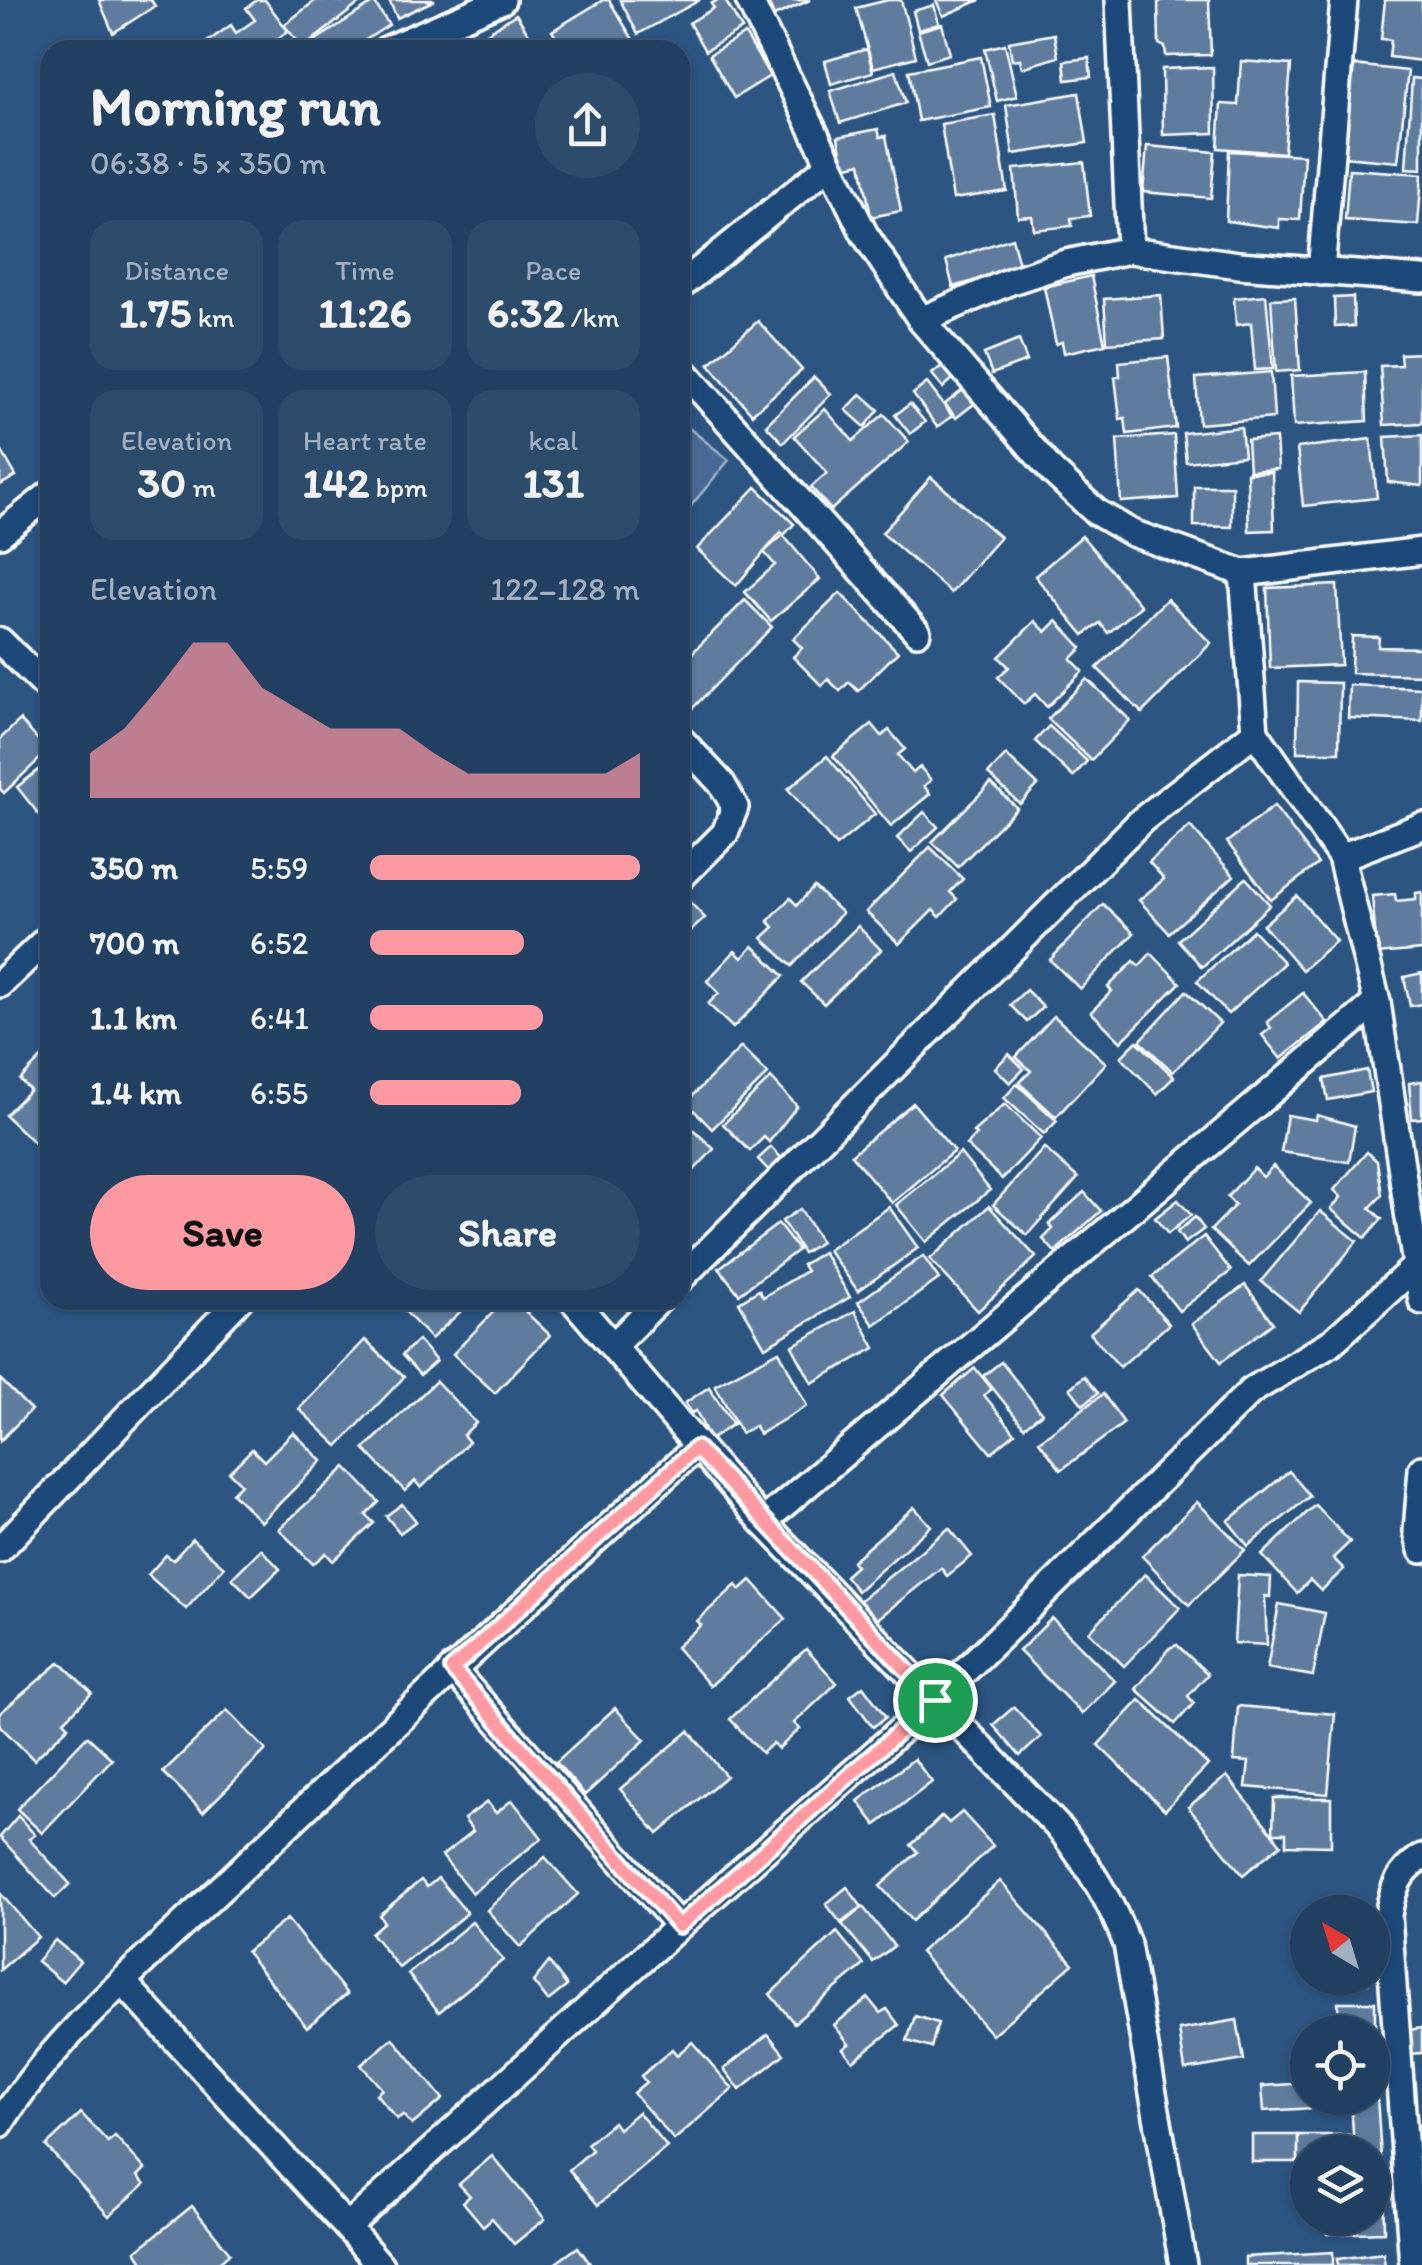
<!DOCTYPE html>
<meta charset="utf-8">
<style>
body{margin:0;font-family:Itim,sans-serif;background:#2d4b6b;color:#f1f3f6;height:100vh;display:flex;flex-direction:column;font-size:38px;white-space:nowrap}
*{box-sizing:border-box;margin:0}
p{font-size:32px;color:#a2afbe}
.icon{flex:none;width:55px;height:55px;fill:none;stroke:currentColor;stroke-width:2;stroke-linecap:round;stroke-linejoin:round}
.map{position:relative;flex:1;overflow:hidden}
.drawer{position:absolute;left:40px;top:40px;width:650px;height:1270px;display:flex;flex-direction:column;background:#214062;border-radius:30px;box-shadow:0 2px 8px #0004,0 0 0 2px #3e5977}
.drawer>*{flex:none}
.needle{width:65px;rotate:322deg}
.fabs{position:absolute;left:1290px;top:1895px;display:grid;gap:20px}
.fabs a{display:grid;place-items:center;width:100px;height:100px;border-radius:50%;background:#214062;box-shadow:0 2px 8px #0004,0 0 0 2px #3e5977;font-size:50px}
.pin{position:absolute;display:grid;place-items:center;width:85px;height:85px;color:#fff;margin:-42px;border:5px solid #fff;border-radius:50%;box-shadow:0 2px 10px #0007}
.round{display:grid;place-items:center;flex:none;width:105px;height:105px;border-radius:52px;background:#2d4b6b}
.overview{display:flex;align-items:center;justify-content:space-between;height:170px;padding:0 50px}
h1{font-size:55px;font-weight:800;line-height:75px}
.metrics{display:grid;grid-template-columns:repeat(3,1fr);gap:15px;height:170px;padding:10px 50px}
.metrics div{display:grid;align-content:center;border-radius:25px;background:#2d4b6b;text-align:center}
.metrics b{font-size:42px;font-weight:800}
.metrics small{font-size:28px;font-weight:400}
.metrics p{font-size:28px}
.chart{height:280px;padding:20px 50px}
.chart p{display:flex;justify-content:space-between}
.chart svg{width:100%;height:180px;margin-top:10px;fill:#ff9aa2;opacity:.7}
.button{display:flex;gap:20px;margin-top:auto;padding:20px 50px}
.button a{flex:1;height:115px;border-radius:60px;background:#ff9aa2;color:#111;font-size:40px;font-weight:800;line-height:115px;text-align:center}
.button a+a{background:#2d4b6b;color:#f1f3f6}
ul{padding:0 50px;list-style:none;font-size:32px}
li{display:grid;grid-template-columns:160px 120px 1fr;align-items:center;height:75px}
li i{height:25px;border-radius:12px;background:#ff9aa2}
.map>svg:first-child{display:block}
.green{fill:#486b92;stroke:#a4b5c8;stroke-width:2.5}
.building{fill:#5e7c9f;stroke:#fff;stroke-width:2.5}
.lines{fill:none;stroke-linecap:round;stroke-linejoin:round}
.street-casing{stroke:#fff;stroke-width:32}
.street{stroke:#1f4a7a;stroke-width:25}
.route-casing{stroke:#fff;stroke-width:20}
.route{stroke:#ff9aa2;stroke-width:12}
</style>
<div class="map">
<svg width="1422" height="2265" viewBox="0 0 1422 2265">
<rect width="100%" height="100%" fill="#2c5582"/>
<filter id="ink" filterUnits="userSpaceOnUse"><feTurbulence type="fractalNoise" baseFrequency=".01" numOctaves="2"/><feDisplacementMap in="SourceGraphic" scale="20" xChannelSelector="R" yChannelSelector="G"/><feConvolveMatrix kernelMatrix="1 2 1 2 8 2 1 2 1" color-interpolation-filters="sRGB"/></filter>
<g filter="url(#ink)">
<path class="green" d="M680,421L729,460L680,519Z"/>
<g class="building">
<path d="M99,0H151L155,6L113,33Z"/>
<path d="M257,0H265L288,31L262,50H213L207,42L231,25L236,33L255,20L246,8Z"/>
<path d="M316,0L361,2L303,48L284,25Z"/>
<path d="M389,0H435L397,18Z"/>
<path d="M603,0H609L634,41L618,50H564L552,31Z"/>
<path d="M620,0H700L638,34Z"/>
<path d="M718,0H725L742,29L705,51L689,23L714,8L711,4Z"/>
<path d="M767,0H810L774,16Z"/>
<path d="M888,0H901L916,57L873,68L856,8Z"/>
<path d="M936,0H980L943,16Z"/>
<path d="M1163,0H1209L1211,55L1166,56L1165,47L1159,44L1158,3Z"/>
<path d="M1385,0H1422V61L1389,57L1391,40L1381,39Z"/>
<path d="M374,2L389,25L350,50H301Z"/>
<path d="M934,5L939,24L918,30L913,11Z"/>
<path d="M516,14L535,44L525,50H461Z"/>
<path d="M942,24L950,54L927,61L918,31Z"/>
<path d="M745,34L770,76L734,98L709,55Z"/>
<path d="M1054,34L1058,57L1022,68L1020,59L1012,60L1009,42Z"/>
<path d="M1005,44L1017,96L997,101L985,49Z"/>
<path d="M867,49L873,72L831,84L825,61Z"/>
<path d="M981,57L991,107L918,121L909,71Z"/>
<path d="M1089,58L1091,77L1066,80L1064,61Z"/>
<path d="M1241,61L1291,65L1284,153L1218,148L1221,104L1238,105Z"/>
<path d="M1354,65L1408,71L1398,162L1344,157Z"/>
<path d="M1213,67L1214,133L1163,135L1162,69Z"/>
<path d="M896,71L906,103L840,123L830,91Z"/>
<path d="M1412,78L1422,79V169L1406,168Z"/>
<path d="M1079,93L1087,143L1013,154L1006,105Z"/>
<path d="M995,115L1007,191L953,199L941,124Z"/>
<path d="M878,129L880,137L886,136L901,211L871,217L861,163L844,167L838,137Z"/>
<path d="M1147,146L1215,152L1211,198L1143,192Z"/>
<path d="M1229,151L1304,155L1300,220L1279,219V228L1226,221Z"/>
<path d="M1084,162L1090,216L1071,218L1072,226L1034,230L1032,216L1018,217L1014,169Z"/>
<path d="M1349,169L1422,174L1418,225L1345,220Z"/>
<path d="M1012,238L1020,268L953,287L946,260Z"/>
<path d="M1091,276L1105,344L1064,353L1062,342L1056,344L1044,287Z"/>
<path d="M1161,295L1164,339L1107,343L1104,299Z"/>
<path d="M1266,295L1273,369L1255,370L1251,323L1236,325L1234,298Z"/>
<path d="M1353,297L1354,326L1335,327L1334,298Z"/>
<path d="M1295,298L1300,370L1276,372L1271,299Z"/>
<path d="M758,321L802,370L752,414L709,364Z"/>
<path d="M1019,340L1027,361L992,374L984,354Z"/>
<path d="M1422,353V423L1384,425L1380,366L1401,365L1400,354Z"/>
<path d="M1168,357L1176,428L1127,434L1125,418L1120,419L1115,377L1120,376L1119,362Z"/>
<path d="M943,365L954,378L943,388L932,374Z"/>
<path d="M1271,372L1274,418L1199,424L1196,378Z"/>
<path d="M1365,372L1367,421L1294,426L1291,376Z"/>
<path d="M814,377L831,394L783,443L766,425Z"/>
<path d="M927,383L952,416L937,427L913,394Z"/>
<path d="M963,390L974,404L956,418L945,404Z"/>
<path d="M861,394L879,410L865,427L846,410Z"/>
<path d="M910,404L925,422L910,434L895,415Z"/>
<path d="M825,409L853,441L884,414L909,442L831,510L811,487L827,473L794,436Z"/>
<path d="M1241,427L1244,456L1186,462L1183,433Z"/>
<path d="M1174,435L1178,498L1121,502L1117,439Z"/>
<path d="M1422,435V486L1388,482L1385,437Z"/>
<path d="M1276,438L1278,469L1249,471L1247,440Z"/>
<path d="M1371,439L1377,498L1303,506L1297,448Z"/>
<path d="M0,448L16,476L0,485Z"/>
<path d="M1272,472L1274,530L1249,531L1247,473Z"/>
<path d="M931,477L1000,537L951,593L882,533Z"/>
<path d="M1194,486H1232V527L1194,526Z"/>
<path d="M756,487L794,524L784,535L781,532L736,586L697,549Z"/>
<path d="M783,535L820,579L771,621L745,592L775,565L764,552Z"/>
<path d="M1082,536L1141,606L1108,633L1100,623L1084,635L1035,576Z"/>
<path d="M1337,585L1341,665L1270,668L1267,588Z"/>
<path d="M840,593L898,652L858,691L849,682L840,691L828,679L822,686L793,657L802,648L793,639Z"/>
<path d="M1167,599L1211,643L1142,713L1097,668Z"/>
<path d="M745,600L772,627L681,720L680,665Z"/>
<path d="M1035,621L1046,632L1057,621L1082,648L1071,659L1083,671L1047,707L1035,694L1024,704L998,677L1009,667L999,657Z"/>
<path d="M1352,636L1379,637L1378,647L1422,648V675L1351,673Z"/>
<path d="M1087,679L1130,720L1091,760L1048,719Z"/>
<path d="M1298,682L1340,683L1339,752H1297Z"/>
<path d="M1349,685L1422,688V721L1348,718Z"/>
<path d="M20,720L48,751L4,793L0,789V739Z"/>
<path d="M872,724L882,736L889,730L905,749L898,755L913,773L920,767L931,780L924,786L930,794L891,826L833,756Z"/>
<path d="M1049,726L1087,761L1073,777L1035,741Z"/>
<path d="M1006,755L1038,785L1020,804L988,774Z"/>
<path d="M827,756L875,814L836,846L788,789Z"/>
<path d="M50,761V824L48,826L17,787Z"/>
<path d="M991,783L1017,808L958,867L932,842Z"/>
<path d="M1274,806L1318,864L1271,900L1227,842Z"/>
<path d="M924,812L938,827L911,852L897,838Z"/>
<path d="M1190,826L1234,876L1169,933L1139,900L1164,879L1149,862Z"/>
<path d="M930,847L963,879L950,892L957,899L940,917L933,910L899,944L866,912Z"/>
<path d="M1246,878L1270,905L1202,967L1178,940Z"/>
<path d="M814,887L842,913L792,966L762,938L774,927L768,921L790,898L797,905Z"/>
<path d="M1422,892V950L1377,954L1372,896L1395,894L1396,901L1416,899V893Z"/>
<path d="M1297,896L1336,941L1302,970L1263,925Z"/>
<path d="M686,898L705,918L680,941V903Z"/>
<path d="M1103,904L1134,933L1080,989L1050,960Z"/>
<path d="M858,926L881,950L824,1004L801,982Z"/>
<path d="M1253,930L1284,963L1228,1014L1197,981Z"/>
<path d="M753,946L784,976L733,1028L708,1004L719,993L707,981L735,951L742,958Z"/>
<path d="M1151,953L1180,983L1121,1042L1091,1012L1112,991L1108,987L1134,961L1139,966Z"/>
<path d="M1422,973V1004L1410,1006L1404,977Z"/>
<path d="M1026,990L1043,1007L1027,1022L1010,1005Z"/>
<path d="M1186,991L1220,1023L1173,1072L1140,1041Z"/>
<path d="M1303,993L1327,1022L1281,1059L1262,1035L1271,1028L1267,1022Z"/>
<path d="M1054,1016L1106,1063L1056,1117L1019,1083L1031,1071L1016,1057Z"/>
<path d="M1137,1041L1174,1077L1157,1094L1121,1057Z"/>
<path d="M741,1047L768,1074L712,1129L686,1102Z"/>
<path d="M50,1049V1158L5,1115L30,1090L20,1080Z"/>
<path d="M1009,1054L1024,1069L1010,1083L995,1068Z"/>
<path d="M1367,1070L1371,1092L1328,1100L1324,1079Z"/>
<path d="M771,1078L797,1106L769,1142L764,1137L750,1151L723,1124Z"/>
<path d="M1422,1081V1118L1412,1119L1409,1083Z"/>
<path d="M1017,1084L1057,1121L1044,1134L1004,1098Z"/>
<path d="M913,1103L954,1151L892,1203L851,1155Z"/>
<path d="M1005,1104L1041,1138L1002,1179L966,1145L976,1135L973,1132Z"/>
<path d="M1287,1115L1316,1120L1317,1115L1355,1126L1349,1162L1281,1152Z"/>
<path d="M680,1117L714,1149L680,1185Z"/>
<path d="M771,1147L787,1164L774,1176L758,1159Z"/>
<path d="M1044,1148L1078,1178L1027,1235L993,1205Z"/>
<path d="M1367,1152L1377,1161L1382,1195L1370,1208L1382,1219L1365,1238L1331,1209L1341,1197L1334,1190Z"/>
<path d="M960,1153L990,1190L926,1242L896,1205Z"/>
<path d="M1273,1166L1311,1203L1249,1266L1211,1230L1235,1205L1227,1197L1254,1168L1263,1177Z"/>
<path d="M1084,1192L1101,1211L1055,1252L1043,1239L1053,1229L1049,1224Z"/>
<path d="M1178,1200L1191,1215L1168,1234L1155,1218Z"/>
<path d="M989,1206L1036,1257L978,1311L930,1259Z"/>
<path d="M889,1207L918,1248L858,1291L828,1250Z"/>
<path d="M800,1209L821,1242L803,1253L782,1221Z"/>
<path d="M1320,1211L1357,1241L1299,1312L1261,1281Z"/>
<path d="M1195,1217L1204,1229L1185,1243L1177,1232Z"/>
<path d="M778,1224L798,1250L739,1294L719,1268Z"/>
<path d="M1204,1236L1231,1271L1179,1311L1152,1277Z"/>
<path d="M823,1252L850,1297L765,1347L739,1302L759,1290L763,1297L806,1271L802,1265Z"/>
<path d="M923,1256L939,1279L874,1325L858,1302Z"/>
<path d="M1245,1285L1273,1323L1221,1362L1192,1324Z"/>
<path d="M1139,1290L1169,1324L1120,1367L1090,1333Z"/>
<path d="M415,1300H473L431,1339L404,1310Z"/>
<path d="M505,1300H513L550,1335L495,1393L453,1354Z"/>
<path d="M855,1311L875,1348L812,1383L792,1346Z"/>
<path d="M365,1340L404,1377L338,1446L299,1409Z"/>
<path d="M418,1340L436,1361L420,1375L402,1355Z"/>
<path d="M779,1351L807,1406L759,1434L755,1426L741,1433L715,1385Z"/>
<path d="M1001,1362L1042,1413L1024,1427L983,1376Z"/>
<path d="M975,1368L992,1389L984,1395L1015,1433L991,1453L943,1395Z"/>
<path d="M1084,1376L1098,1393L1083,1405L1070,1388Z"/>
<path d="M0,1379L31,1410L0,1441Z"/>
<path d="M436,1381L476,1423L463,1435L469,1442L421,1488L415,1481L405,1491L364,1449Z"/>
<path d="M709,1387L733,1424L710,1440L696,1411L692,1413L685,1403Z"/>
<path d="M1103,1394L1124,1423L1061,1470L1039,1441Z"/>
<path d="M293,1432L322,1461L261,1522L232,1493L241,1484L229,1472L252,1449L264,1461Z"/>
<path d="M346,1467L379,1502L366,1515L374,1523L333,1561L326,1553L313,1564L279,1529Z"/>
<path d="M1289,1471L1310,1496L1248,1546L1228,1521Z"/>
<path d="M1197,1502L1245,1550L1189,1605L1142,1556Z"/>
<path d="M402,1504L416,1521L400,1533L386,1516Z"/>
<path d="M1315,1505L1350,1542L1333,1558L1344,1569L1321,1591L1310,1580L1297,1593L1262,1555Z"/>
<path d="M914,1507L931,1526L857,1591L845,1576L856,1566L852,1561Z"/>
<path d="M949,1528L972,1556L947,1576L941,1568L875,1621L859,1601Z"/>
<path d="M192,1539L224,1567L186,1609L148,1575L166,1555L173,1560Z"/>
<path d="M261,1549L280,1569L251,1597L232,1578Z"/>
<path d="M1145,1574L1180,1608L1124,1666L1089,1632Z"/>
<path d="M1238,1575L1271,1577L1270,1597L1265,1596L1267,1645L1234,1643Z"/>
<path d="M751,1580L786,1619L710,1686L676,1647L701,1625L697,1621L736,1585L740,1590Z"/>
<path d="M1279,1604L1325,1613L1313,1676L1267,1668Z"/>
<path d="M1052,1618L1115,1681L1082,1714L1019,1651Z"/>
<path d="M1177,1645L1208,1674L1188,1696L1194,1703L1175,1724L1136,1689L1171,1647Z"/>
<path d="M806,1649L837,1683L794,1723L800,1729L778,1749L773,1743L762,1753L730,1719Z"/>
<path d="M60,1662L92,1693L64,1721L69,1726L34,1760L0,1726V1713Z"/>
<path d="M863,1686L886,1717L873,1727L850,1696Z"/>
<path d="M1140,1700L1208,1765L1165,1810L1098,1745Z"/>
<path d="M1238,1706L1335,1714L1328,1794L1246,1787L1249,1762L1234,1761Z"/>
<path d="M1014,1707L1041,1737L1020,1756L993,1725Z"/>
<path d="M615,1708L645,1740L585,1795L556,1762Z"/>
<path d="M227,1710L266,1750L203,1812L163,1772Z"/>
<path d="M689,1731L726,1776L658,1834L620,1789Z"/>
<path d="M87,1736L112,1759L42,1833L17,1809Z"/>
<path d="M914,1759L932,1782L876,1825L858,1801Z"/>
<path d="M1227,1776L1281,1844L1243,1875L1188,1807Z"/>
<path d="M1274,1798H1331V1846L1286,1845V1833H1273Z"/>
<path d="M512,1800L542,1838L472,1893L442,1856L473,1831L464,1819L487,1802L496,1813Z"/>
<path d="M962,1812L993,1846L912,1921L880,1886L918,1852L911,1845L942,1816L949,1823Z"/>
<path d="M18,1816L35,1835L29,1839L70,1884L55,1898L0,1837Z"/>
<path d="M545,1857L578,1894L520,1947L487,1910Z"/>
<path d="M438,1878L467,1913L399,1968L371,1933L384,1922L379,1915L421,1880L427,1887Z"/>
<path d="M1000,1881L1073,1964L992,2035L920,1952Z"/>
<path d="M847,1887L862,1907L841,1923L826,1904Z"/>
<path d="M0,1893L38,1937L0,1970Z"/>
<path d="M863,1907L894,1946L873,1962L842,1924Z"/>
<path d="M287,1919L347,1994L307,2027L246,1952Z"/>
<path d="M472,1922L503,1960L439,2012L408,1974Z"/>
<path d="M837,1932L864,1965L794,2023L770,1994Z"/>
<path d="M55,1940L80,1961L62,1982L37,1961Z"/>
<path d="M549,1962L567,1986L548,2001L533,1982Z"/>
<path d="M1329,1978H1369V1983L1329,1986Z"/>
<path d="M868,1998L880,2013L887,2009L899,2025L853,2061L843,2049L849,2044L834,2025Z"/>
<path d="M1338,2002H1375V2077L1372,2032H1347V2022H1339Z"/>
<path d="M915,2016L938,2023L931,2048L907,2041Z"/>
<path d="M1237,2020L1244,2060L1185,2070L1179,2030Z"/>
<path d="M1422,2028V2053L1410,2054L1408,2030Z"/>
<path d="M768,2034L784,2054L740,2090L724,2069Z"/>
<path d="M393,2038L443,2099L412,2125L403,2115L397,2119L376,2094L382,2089L361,2065Z"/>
<path d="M692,2042L733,2089L674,2140L633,2093L646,2082L641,2076L672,2049L677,2055Z"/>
<path d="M1372,2081H1376L1381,2158L1372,2159V2152H1354L1351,2098H1372Z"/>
<path d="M1308,2083V2098H1347L1348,2106L1264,2111L1262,2086Z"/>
<path d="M638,2112L667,2147L598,2205L569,2170L592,2150L587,2144L613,2122L618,2129Z"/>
<path d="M81,2113L108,2142L115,2136L145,2169L138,2176L145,2184L109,2216L46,2146Z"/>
<rect x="1252" y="2135" width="46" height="27"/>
<path d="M1298,2135H1349V2152H1308V2162H1298Z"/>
<path d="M492,2156L545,2219L514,2244L492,2218L483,2226L463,2202L470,2196L459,2184Z"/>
<path d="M1372,2170H1383L1384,2232L1327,2234L1326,2218H1372Z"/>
<path d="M192,2206L230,2253L215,2265H145L136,2251Z"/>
<path d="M578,2247L591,2265H553Z"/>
<path d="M1333,2252V2265H1245V2257Z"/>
<path d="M1383,2253L1385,2265H1338L1337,2259Z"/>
</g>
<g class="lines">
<defs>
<g id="street">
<path d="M749,0L864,233L921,320L1052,471L1096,512L1132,533L1243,573L1422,551"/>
<path d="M1119,0L1130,250"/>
<path d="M386,50L502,0"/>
<path d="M1321,272L1344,0"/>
<path d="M680,286L828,166"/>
<path d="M921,320L1011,281L1066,263L1130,250L1239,265L1422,279"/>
<path d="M680,367L917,632"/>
<path d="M0,534L50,494"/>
<path d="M0,641L50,690"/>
<path d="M680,739L722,784L735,807L725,833L680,878"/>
<path d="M1341,857L1422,826"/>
<path d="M0,984L50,936"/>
<path d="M1416,1266L1422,1301"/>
<path d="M680,1279L1142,820L1255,732"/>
<path d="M573,1300L763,1522L1062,1831C1089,1867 1111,1901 1127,1944L1183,2265"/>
<path d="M614,1345L659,1300"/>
<path d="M1422,1469L1417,1531L1422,1550"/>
<path d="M763,1522L1377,1002"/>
<path d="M0,1549L239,1300"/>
<path d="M452,1669L679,1926L935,1700L1251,1391L1332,1342L1416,1266L1377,1002L1341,857L1255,732L1243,573"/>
<path d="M123,1982L347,2227L679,1926"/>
<path d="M0,2124C52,2038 160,1947 234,1876C386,1731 540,1589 696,1448"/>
<path d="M347,2227L380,2265"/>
<path d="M1413,2265L1388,1915C1393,1888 1398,1872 1422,1857"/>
</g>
</defs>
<use href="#street" class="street-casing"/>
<use href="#street" class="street"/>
</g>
</g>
<g class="lines" filter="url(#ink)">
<defs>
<path id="route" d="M696,1448L935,1700L679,1926L452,1669Z"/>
</defs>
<use href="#route" class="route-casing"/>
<use href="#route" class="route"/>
</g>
</svg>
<div class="fabs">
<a><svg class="needle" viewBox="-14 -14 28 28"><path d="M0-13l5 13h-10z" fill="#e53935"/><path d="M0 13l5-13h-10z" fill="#a2afbe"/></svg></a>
<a><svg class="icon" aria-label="locate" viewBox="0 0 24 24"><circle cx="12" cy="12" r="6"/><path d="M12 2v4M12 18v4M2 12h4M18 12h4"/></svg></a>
<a><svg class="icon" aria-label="layers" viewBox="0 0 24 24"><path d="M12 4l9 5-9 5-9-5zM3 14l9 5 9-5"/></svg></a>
</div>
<div class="pin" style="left:935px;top:1700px;background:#1e9e55"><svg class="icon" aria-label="arrive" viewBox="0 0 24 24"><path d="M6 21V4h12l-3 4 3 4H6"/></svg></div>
<section class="drawer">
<div class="overview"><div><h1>Morning run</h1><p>06:38 · 5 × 350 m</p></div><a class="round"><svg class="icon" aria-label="share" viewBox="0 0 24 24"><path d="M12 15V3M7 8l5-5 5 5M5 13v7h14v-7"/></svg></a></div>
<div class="metrics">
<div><p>Distance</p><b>1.75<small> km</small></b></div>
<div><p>Time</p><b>11:26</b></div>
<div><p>Pace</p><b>6:32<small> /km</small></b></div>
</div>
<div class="metrics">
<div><p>Elevation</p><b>30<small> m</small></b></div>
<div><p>Heart rate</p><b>142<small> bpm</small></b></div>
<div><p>kcal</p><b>131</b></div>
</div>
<div class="chart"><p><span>Elevation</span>122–128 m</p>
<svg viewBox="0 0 160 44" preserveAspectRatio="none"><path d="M0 44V33L10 27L20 17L30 6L40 6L50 17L60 22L70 27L80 27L90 27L100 33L110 38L120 38L130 38L140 38L150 38L160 33V44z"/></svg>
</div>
<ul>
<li><b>350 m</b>5:59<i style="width:100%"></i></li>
<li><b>700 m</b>6:52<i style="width:57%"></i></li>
<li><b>1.1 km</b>6:41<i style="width:64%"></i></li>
<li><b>1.4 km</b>6:55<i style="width:56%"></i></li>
</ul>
<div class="button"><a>Save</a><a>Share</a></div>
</section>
</div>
